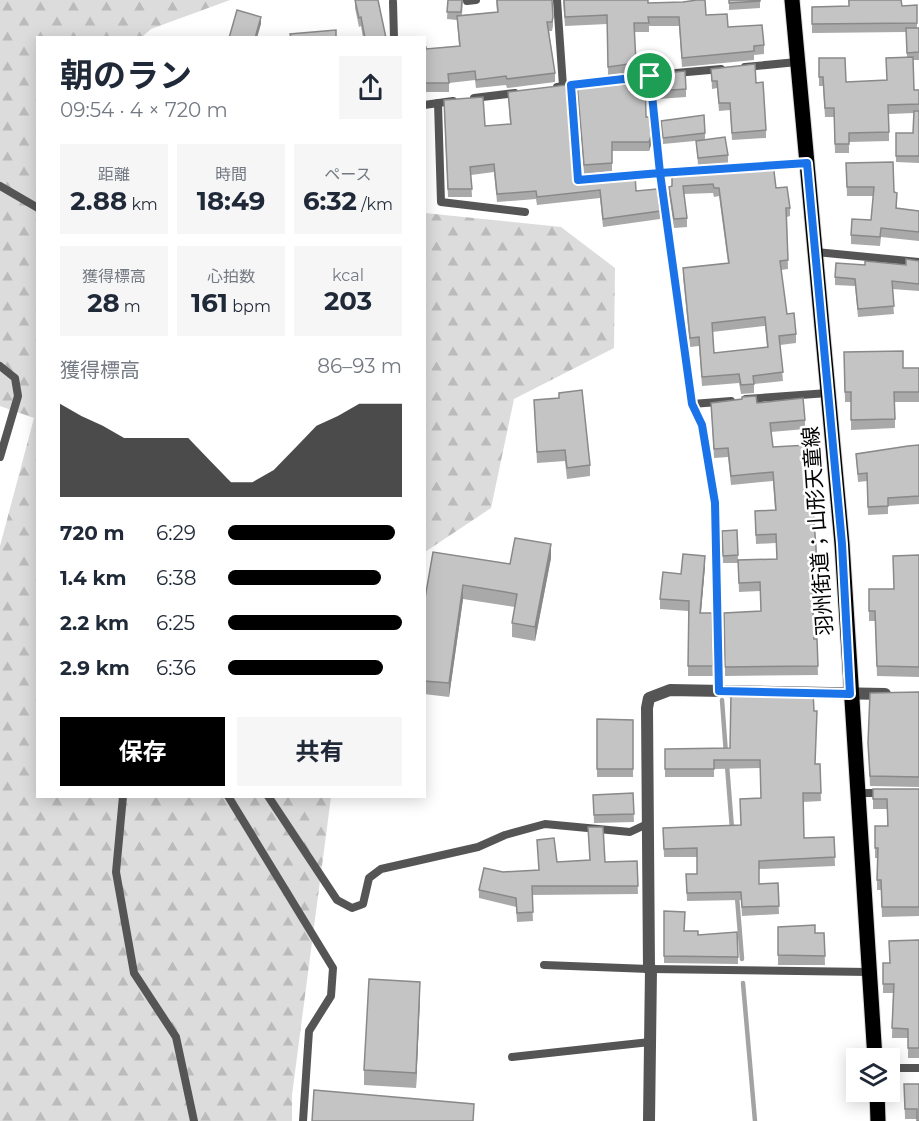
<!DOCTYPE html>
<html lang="ja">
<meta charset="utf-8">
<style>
body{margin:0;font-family:Montserrat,"Noto Sans JP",sans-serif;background:#f6f6f7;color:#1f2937;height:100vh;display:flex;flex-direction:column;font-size:22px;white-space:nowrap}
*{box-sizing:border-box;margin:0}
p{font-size:20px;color:#747a83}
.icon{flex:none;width:33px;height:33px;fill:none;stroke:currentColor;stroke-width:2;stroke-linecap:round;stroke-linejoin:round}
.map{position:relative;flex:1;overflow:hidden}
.sheet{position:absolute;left:36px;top:36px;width:390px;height:762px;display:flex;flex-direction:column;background:#fff;border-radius:0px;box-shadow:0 3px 15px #0003}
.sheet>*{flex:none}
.tools{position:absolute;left:846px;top:1048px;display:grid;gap:12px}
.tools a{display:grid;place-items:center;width:54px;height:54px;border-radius:0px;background:#fff;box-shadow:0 3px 15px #0003;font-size:30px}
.pin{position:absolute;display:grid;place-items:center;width:51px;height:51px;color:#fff;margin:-26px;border:3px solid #fff;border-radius:50%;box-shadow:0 2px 6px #0007}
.round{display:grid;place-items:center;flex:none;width:63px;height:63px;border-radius:0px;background:#f6f6f7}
.overview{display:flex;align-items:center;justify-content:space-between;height:102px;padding:0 24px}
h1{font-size:33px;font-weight:700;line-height:45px}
.stats{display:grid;grid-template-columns:repeat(3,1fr);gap:9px;height:102px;padding:6px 24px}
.stats div{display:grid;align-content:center;border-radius:0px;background:#f6f6f7;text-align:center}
.stats b{font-size:26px;font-weight:700}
.stats small{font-size:16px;font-weight:400}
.stats p{font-size:16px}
.chart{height:168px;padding:12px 24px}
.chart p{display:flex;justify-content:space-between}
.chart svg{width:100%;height:108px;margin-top:6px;fill:#000;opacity:.7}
.button{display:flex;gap:12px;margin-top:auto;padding:12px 24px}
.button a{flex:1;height:69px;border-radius:0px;background:#000;color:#fff;font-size:24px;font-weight:700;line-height:69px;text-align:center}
.button a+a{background:#f6f6f7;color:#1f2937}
ul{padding:0 24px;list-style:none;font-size:20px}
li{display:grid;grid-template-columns:96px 72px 1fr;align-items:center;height:45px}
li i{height:15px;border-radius:8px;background:#000}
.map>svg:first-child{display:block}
.forest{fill:url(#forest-firs)}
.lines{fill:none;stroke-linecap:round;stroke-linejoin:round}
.stream{stroke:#a3a3a3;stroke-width:4.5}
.primary-casing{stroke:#dbdbdb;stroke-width:17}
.service{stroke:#555;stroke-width:8}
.minor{stroke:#555;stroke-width:12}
.primary{stroke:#000;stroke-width:15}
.wall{fill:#a9a9a9;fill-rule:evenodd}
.shaded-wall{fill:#898989}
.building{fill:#c4c4c4;stroke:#898989;stroke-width:1.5;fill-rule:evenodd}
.route-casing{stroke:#fff;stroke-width:12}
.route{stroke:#1a73e8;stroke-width:8}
.labels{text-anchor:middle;stroke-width:5;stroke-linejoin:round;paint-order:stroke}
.street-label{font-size:21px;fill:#000;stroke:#fff}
</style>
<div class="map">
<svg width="919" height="1121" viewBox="0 0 919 1121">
<defs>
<pattern id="forest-firs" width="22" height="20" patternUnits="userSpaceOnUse" patternTransform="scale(1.5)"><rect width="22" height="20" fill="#dcdcdc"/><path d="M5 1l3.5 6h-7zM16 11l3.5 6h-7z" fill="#bbb"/></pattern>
</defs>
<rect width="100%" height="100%" fill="#fff"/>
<g class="forest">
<path d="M0,0H230L151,29L142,37L38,38V796L331,797L292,1095V1121H0V546L34,418L0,406Z"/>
<path d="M425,213L561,227L615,268L614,348L514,399L491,508L425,552Z"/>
</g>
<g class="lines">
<g class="stream">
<path d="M722,700L726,754"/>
<path d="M727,765L732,829"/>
<path d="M737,897L742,959"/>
<path d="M743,983L755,1121"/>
</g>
<defs>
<g id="primary">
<path d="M792,0L842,544L875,1059"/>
<path d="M877,1092L878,1121"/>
</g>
</defs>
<use href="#primary" class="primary-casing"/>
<g class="service">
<path d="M557,0L563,86"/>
<path d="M467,1L476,0"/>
<path d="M393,2L394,38"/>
<path d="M745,67L797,62"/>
<path d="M676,73L721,69"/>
<path d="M650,76L660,173L692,404"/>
<path d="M635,77L664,74"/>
<path d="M571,85L578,180H583"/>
<path d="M557,87L587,83"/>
<path d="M474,98L515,93"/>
<path d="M438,103L441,202L525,212"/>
<path d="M424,105L453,101"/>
<path d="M766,166L807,163"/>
<path d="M625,176L682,172"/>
<path d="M0,186L38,208"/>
<path d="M816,252L919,262"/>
<path d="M0,366L15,378L18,396L0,457"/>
<path d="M746,399L828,393"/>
<path d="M719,691L715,503L702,425L692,404L731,401"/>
<path d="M857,793H882"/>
<path d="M123,796L116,872L134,973L176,1037L194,1121"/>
<path d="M228,796L333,968L331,996L309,1031L303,1121"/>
<path d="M268,796L337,900L352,908L363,904L369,878L381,869L478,847L505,835L545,824L630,832L647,824"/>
<path d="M544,965L649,969"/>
<path d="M651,969L869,972"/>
<path d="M512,1057L650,1042"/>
<path d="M890,1068H919"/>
</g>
<path class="minor" d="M649,1121L651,969H649L647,708L649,698L670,690L885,694"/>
<use href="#primary" class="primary"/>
</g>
<g class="wall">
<path d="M355,0L386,38H363L361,26L359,27L355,8Z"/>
<path d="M448,0H463L462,15L497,12L496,0H552L553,26L552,31H549L555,73V82L507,88L506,85L476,88L475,80L449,83V92H424V47L426,49L459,46L457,20L447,19Z"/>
<path d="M563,0H648V3L706,15L764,45V54L754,55V60L682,67L679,26H649V32H634L636,72L608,75L607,24L565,26Z"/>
<path d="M729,0H760V8L729,10Z"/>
<path d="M848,0H901L902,6L917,5V28H919V60H913L914,90H919V163L896,162V133H913L914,113L889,114V141L849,142V153H835L834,117H825L823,86H819V58L846,82L886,80L907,57L906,32L812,33V7L849,6Z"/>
<path d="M711,69L756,83L766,130V138L732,140L730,110L719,111L717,88L712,89Z"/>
<path d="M657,74L686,89V97L658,99Z"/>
<path d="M577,83L646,117L651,145L649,151H612V171L584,174Z"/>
<path d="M508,92L573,176L578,178L636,191L660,211V219L603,227L600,198L537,205L536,199L497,202L494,172L471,175L472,197H448L444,108L485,126L510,124Z"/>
<path d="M661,121L705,133V140L663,144Z"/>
<path d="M696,141L728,155V163L698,165Z"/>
<path d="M846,163L894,192L897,202V208L919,211V241L881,237L880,246L851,244V235L871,220L873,196H847Z"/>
<path d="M672,170L776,188L790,208V216L787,217L788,269L781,270L787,314L796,334V343L780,345L783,381L754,384V393L741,394L739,383L702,386L699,346L690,347L683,276V268L728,263L719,196L714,197L713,193L684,194L687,218V227L674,228L669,195V187L672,186ZM765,326L767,347L714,353L712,332Z"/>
<path d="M919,261V291L892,289L894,314L858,317L855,286L835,285V277L865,265H906Z"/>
<path d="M844,352L903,368H919V402H895V428L851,430V402H845Z"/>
<path d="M559,393L590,465V476L567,479L565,461L537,463L534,400L559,398Z"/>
<path d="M711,403H757L805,420V429L771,432L773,447L816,547L817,594H813L814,639H817L818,675L725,676L724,613L761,611L760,591L739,592L738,563H723L722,531L737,530L738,560L777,559L776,543L756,544L755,520L775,510L773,481L731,485L728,457L714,458Z"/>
<path d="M919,445V504L888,506V514L868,515L867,481L858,482L856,454Z"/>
<path d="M433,552L510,564L551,558L535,641L512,637V623L515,607L463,599L449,697L424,694V604Z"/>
<path d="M919,555V677L877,676L875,621H869V589H894Z"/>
<path d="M705,566L701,613H712L713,676H688V611L660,609V599L681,574Z"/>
<path d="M919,692V787L870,786L868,743Z"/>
<path d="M597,719L633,720V777H597Z"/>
<path d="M665,749L820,764L821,801L803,802L804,838L834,837L835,866L759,869V884L778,883L779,914L742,916L741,900L687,901L686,874H697V857H664L663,828L740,825L761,798L760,768L714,769V777H665Z"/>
<path d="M873,789H919V916L882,917L881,890H877V858H875V826H887V809H873Z"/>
<path d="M633,793L634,822L594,823L593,795Z"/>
<path d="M588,827L605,862L637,861L638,894L532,895L533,921L517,922L516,907L479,898V890L539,870L537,840L557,862L590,860Z"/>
<path d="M664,911L684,931L738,957V964L664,963Z"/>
<path d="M778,927L815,933H824L825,965H778Z"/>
<path d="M919,940V1058H908V1038H892L893,993H883V963H890Z"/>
<path d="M420,997L416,1088L364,1085V1070Z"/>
<path d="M904,1084H919L917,1119H905Z"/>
</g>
<g class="shaded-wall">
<path d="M261,17V24L257,38H255Z"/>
<path d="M651,136V145L649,151V142Z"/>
<path d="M551,544V558L535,641V627Z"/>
<path d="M705,556V566L700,623V613Z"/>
<path d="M463,585V599L449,697V683Z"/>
<path d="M420,982V997L416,1088V1073Z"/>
</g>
<g class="building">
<path d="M355,0H378L386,38H365L361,17L359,18Z"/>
<path d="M448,0H462L461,12H447Z"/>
<path d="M497,0H552L553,17L552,22H547L555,73L507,79L506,76L476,80L475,71L448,74L449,83H424V47H426V49L460,46L457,16L498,12Z"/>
<path d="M564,0H648V3L683,2L697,0H705L706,15L727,14L728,27L762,25L764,45L754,46V51L682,58L679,17H648L649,23H634L636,63L608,67L607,15L565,17Z"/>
<path d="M729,0H760V1L729,3Z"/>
<path d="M849,0H901L902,6L917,5V23L812,24V7L849,6Z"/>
<path d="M237,10L261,17L255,38H229Z"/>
<path d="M906,28H919V52L907,53Z"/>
<path d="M336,30V38H291L290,34Z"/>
<path d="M913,57L914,90H919V104L888,105L889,132L849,133V144H835L834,108H825L823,77H819V58H845L846,82L887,80L886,58Z"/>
<path d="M755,64L756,83L763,82L766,130L732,133L730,103H719L717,81H712L711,69Z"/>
<path d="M685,71L686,89L658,91L657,74Z"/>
<path d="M645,74L646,117H649L651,136L649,142H612V163L584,165L577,83Z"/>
<path d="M566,85L573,176L578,178L635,174L636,191L657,189L660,211L603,219L600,190L537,197L536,191L497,194L494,164L470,167L472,189H448L444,100L483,97L485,126L511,124L508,92Z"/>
<path d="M914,111H919V156H896V133H913Z"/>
<path d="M704,115L705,133L663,138L661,121Z"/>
<path d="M725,137L728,155L698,158L696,141Z"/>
<path d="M893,162L894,192L897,193L896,208L919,211V232L881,228L880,237L851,235L852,219L871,220L874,187H847L846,163Z"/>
<path d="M773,163L776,188L787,187L790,208H786L788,260L780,261L787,314L794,313L796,334L779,336L783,372L753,376L754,384L741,385L739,374L702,377L699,337L690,338L683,268L729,263L719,188H714L713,184L683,186L687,218L674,219L669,187L672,186V170ZM765,317L768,347L714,353L712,323Z"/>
<path d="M906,259L919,261V284L892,281L894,306L858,309L855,279L835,277L836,263L865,265V261L906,265Z"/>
<path d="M903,351V368H919V392H894L895,419L851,420V392H845L844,352Z"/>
<path d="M582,390L590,465L567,468L565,450L537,452L534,400L559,398V393Z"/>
<path d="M756,396L757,403L803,398L805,420L770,423L773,447L808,445L816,547L817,584L812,585L814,639H817L818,666L725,667L724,613L761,611L760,582L739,583L738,560L777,559L776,534L756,535L755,511L776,510L773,472L731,476L728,448L714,449L711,403L742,399V397Z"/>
<path d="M919,445V496L888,498V506L868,507L867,473L858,474L856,454L908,446Z"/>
<path d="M737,530L738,555L723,556L722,531Z"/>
<path d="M515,538L551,544L535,627L512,623L517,594L463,585L449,683L424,681V604L433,552L510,564Z"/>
<path d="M683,554L705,556L700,613H712L713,666H688L689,601L660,599L663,572L681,574Z"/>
<path d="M919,555V667L877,666L875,611H869V589H894L893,556Z"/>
<path d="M813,692L814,711H817L815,764H820L821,793H803L804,838L834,837L835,857L759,861V884L778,883L779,906L742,907L741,892L687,893L686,874H697V848L664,849L663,828L741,825L740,799L761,798L760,760H714V769H665V749L730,748L731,693Z"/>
<path d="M919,692V777L870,776L868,743L870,693Z"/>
<path d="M597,719L633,720V769H597Z"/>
<path d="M873,789H919V907H882L881,880H877L878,848H875V826H888L887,799H873Z"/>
<path d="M633,793L634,814L594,815L593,795Z"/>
<path d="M588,827H603L605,862L637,861L638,886H532L533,912L517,913L516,898L479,890L484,868L503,872L539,870L537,840L554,838L557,862L590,860Z"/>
<path d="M664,911L685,912L684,931H698V935L737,932L738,957L664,956Z"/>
<path d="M815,925V933H824L825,956L778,955V927Z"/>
<path d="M919,940V1048H908V1029L892,1028L894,984H883V963H890L889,941Z"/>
<path d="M369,979L420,982L416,1073L364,1070Z"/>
<path d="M904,1084H919V1121H917V1109H905Z"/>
<path d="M314,1090L474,1104L473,1121H312Z"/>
</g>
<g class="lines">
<defs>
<path id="route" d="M650,76L571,85L578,180L660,173L692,404L702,425L715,503L719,691L850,694L842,544L807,163L660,173L650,76"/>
</defs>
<use href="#route" class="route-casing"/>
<use href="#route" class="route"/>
</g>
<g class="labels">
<g class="street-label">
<text transform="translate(818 531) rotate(-94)" y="7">羽州街道；山形天童線</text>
</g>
</g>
</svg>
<div class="tools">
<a><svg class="icon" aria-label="layers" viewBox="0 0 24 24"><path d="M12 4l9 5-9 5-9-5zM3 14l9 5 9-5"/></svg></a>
</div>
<div class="pin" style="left:650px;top:76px;background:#1e9e55"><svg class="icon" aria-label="arrive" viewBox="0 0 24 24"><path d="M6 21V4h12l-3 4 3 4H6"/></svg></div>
<section class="sheet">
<div class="overview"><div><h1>朝のラン</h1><p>09:54 · 4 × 720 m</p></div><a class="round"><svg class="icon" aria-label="share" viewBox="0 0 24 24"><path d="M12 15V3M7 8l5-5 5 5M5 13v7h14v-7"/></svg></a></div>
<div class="stats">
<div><p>距離</p><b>2.88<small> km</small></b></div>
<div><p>時間</p><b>18:49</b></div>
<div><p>ペース</p><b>6:32<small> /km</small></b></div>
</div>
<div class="stats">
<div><p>獲得標高</p><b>28<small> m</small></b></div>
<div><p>心拍数</p><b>161<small> bpm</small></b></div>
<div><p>kcal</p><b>203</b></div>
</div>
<div class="chart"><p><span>獲得標高</span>86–93 m</p>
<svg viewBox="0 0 160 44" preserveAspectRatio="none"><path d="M0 44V6L10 11L20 15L30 20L40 20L50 20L60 20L70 29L80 38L90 38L100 33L110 24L120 15L130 11L140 6L150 6L160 6V44z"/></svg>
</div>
<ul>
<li><b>720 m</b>6:29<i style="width:96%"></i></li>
<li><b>1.4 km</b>6:38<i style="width:88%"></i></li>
<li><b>2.2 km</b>6:25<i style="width:100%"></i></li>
<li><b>2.9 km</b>6:36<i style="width:89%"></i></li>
</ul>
<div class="button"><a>保存</a><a>共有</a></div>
</section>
</div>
